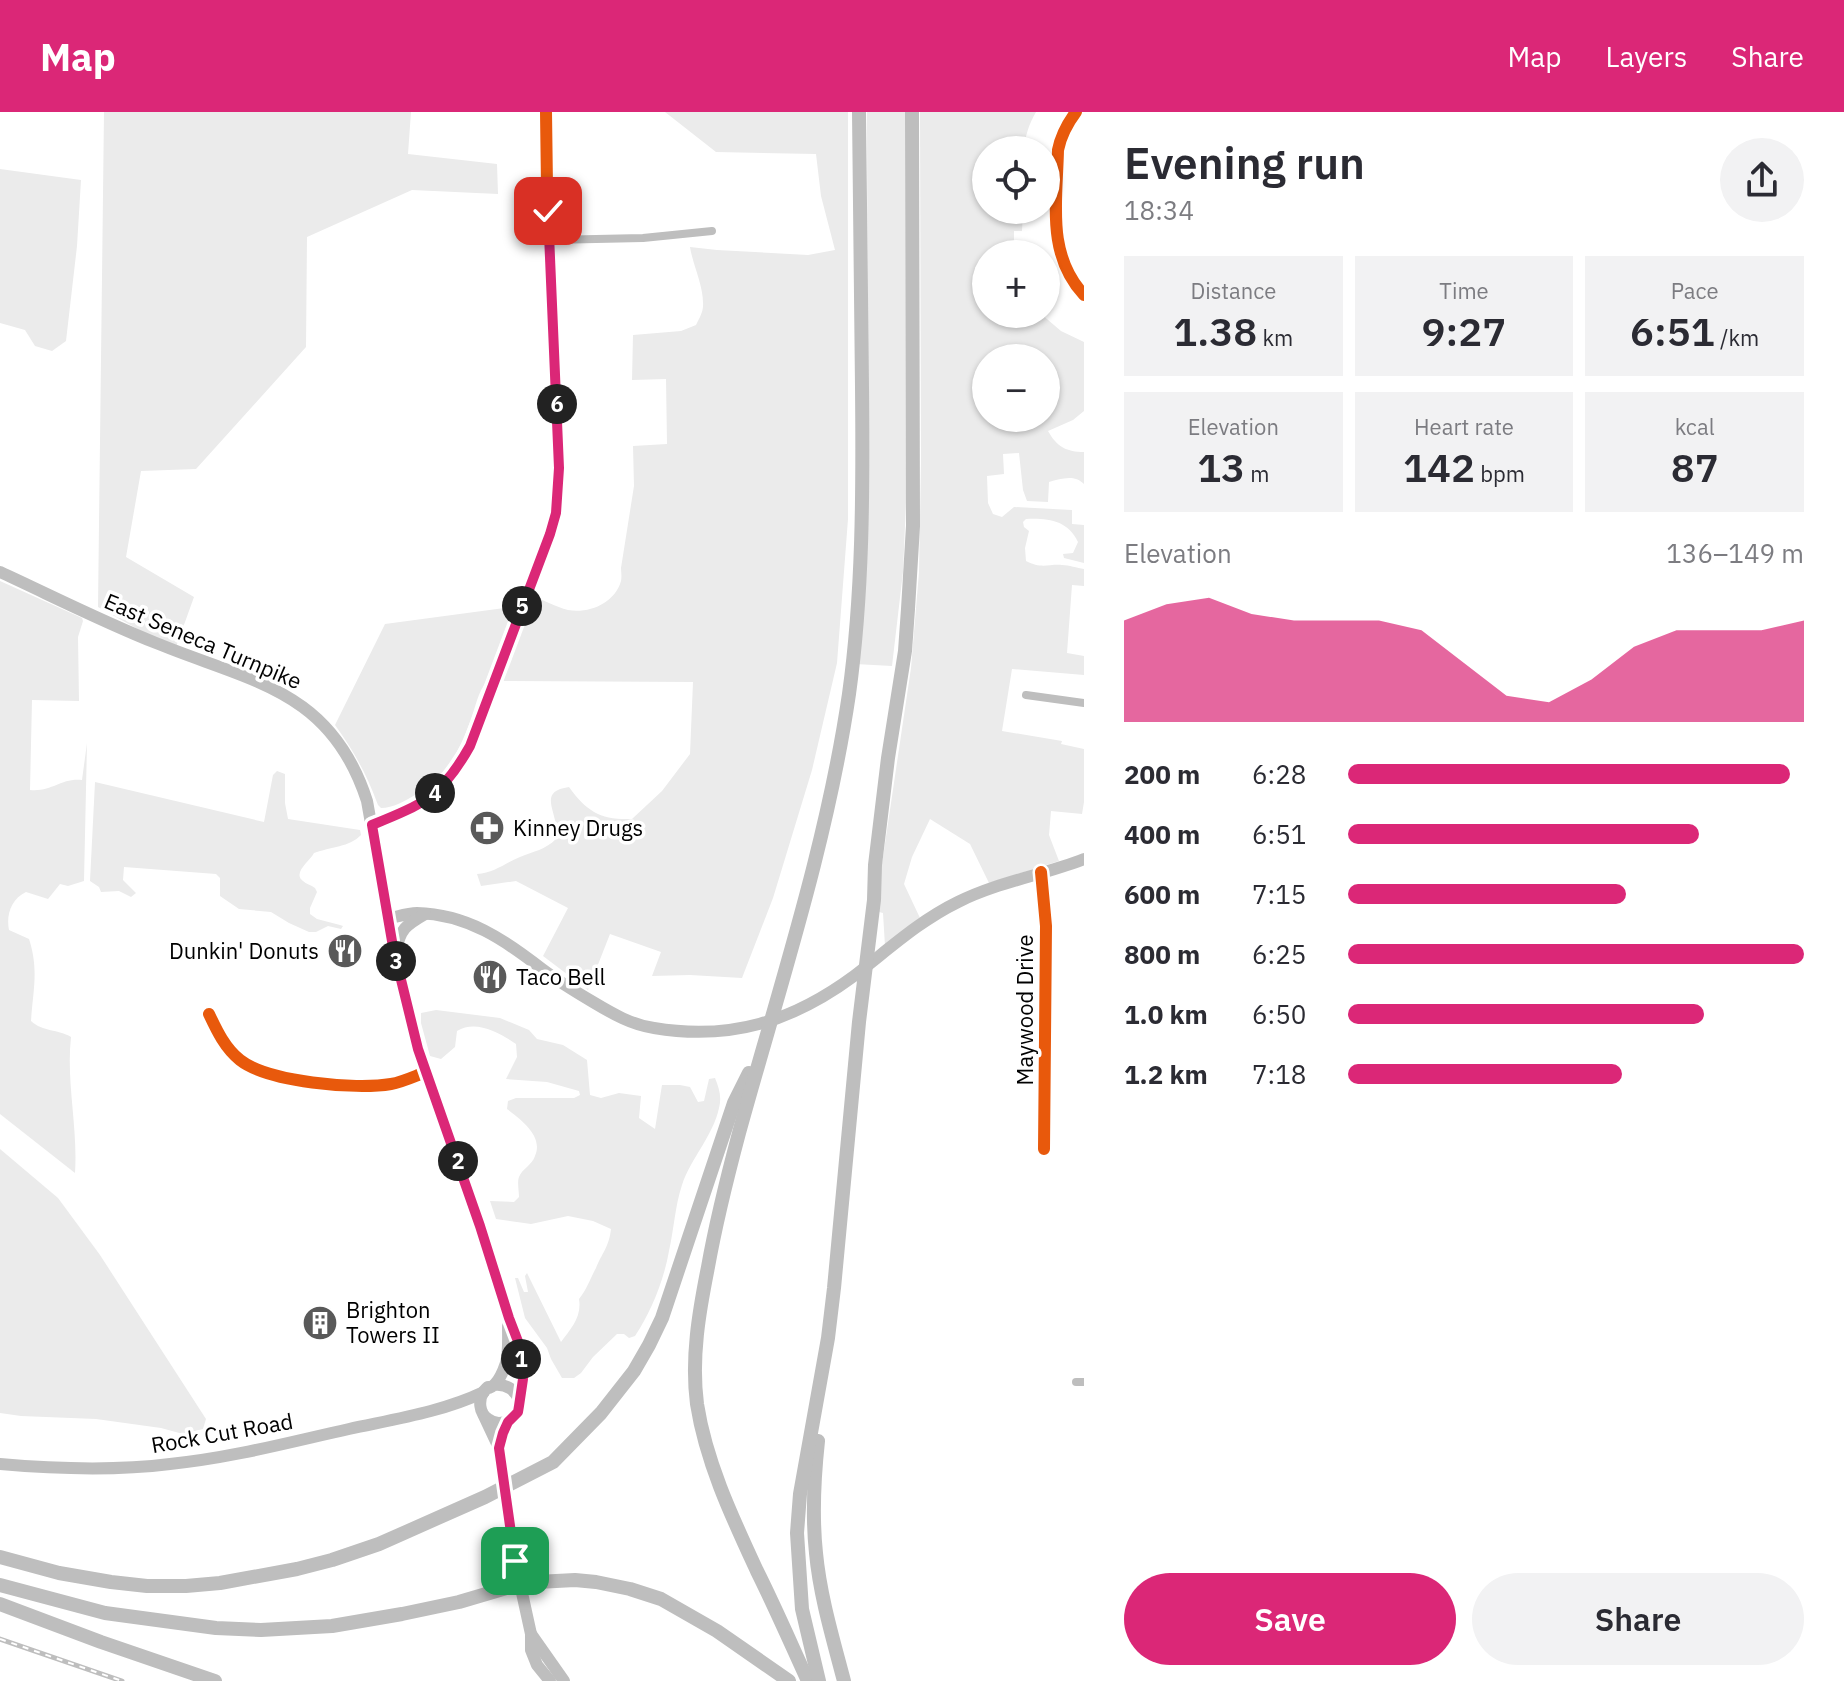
<!DOCTYPE html>
<meta charset="utf-8">
<style>
body{margin:0;font-family:"IBM Plex Sans",sans-serif;background:#f2f2f3;color:#2b2b33;height:100vh;display:flex;flex-direction:column;font-size:30px;white-space:nowrap}
*{box-sizing:border-box;margin:0}
p{font-size:26px;color:#7c7c81}
.icon{flex:none;width:44px;height:44px;fill:none;stroke:currentColor;stroke-width:2;stroke-linecap:round;stroke-linejoin:round}
.map{position:relative;flex:1;overflow:hidden}
.sheet{display:flex;flex-direction:column;background:#fff;width:760px}
.sheet>*{flex:none}
.tools{position:absolute;left:972px;top:24px;display:grid;gap:16px}
.tools a{display:grid;place-items:center;width:88px;height:88px;border-radius:50%;background:#fff;box-shadow:0 2px 6px #0004;font-size:40px}
.pin{position:absolute;display:grid;place-items:center;width:68px;height:68px;color:#fff;margin:-34px;border-radius:16px;box-shadow:0 4px 12px #0006}
.km{position:absolute;width:40px;height:40px;margin:-20px;border-radius:50%;background:#222;color:#fff;font-size:22px;line-height:40px;text-align:center}
.round{display:grid;place-items:center;flex:none;width:84px;height:84px;border-radius:42px;background:#f2f2f3}
.headline{display:flex;align-items:center;justify-content:space-between;height:136px;padding:0 40px}
h1{font-size:44px;font-weight:600;line-height:60px}
.figures{display:grid;grid-template-columns:repeat(3,1fr);gap:12px;height:136px;padding:8px 40px}
.figures div{display:grid;align-content:center;border-radius:0px;background:#f2f2f3;text-align:center}
.figures b{font-size:40px;font-weight:600}
.figures small{font-size:22px;font-weight:400}
.figures p{font-size:22px}
.chart{height:224px;padding:16px 40px}
.chart p{display:flex;justify-content:space-between}
.chart svg{width:100%;height:144px;margin-top:8px;fill:#db2777;opacity:.7}
.primary-button{display:flex;gap:16px;margin-top:auto;padding:16px 40px}
.primary-button a{flex:1;height:92px;border-radius:48px;background:#db2777;color:#fff;font-size:32px;font-weight:600;line-height:92px;text-align:center}
.primary-button a+a{background:#f2f2f3;color:#2b2b33}
ul{padding:0 40px;list-style:none;font-size:26px}
li{display:grid;grid-template-columns:128px 96px 1fr;align-items:center;height:60px}
li i{height:20px;border-radius:10px;background:#db2777}
header{display:flex;align-items:center;gap:48px;box-sizing:border-box;height:112px;padding:0 40px;background:#db2777;color:#fff}
header strong{font-size:38px}
nav{display:flex;gap:44px;margin-inline-start:auto;font-size:28px}
main{display:flex;flex:1;min-height:0}
.map>svg:first-child{display:block}
.green{fill:#ebebeb;fill-rule:evenodd}
.lines{fill:none;stroke-linecap:round;stroke-linejoin:round}
.minor{stroke:#bebebe;stroke-width:8}
.tertiary{stroke:#bebebe;stroke-width:10}
.primary{stroke:#bebebe;stroke-width:12}
.motorway{stroke:#bebebe;stroke-width:14}
.rail-casing{stroke:#bebebe;stroke-width:5}
.rail{stroke:#fff;stroke-width:2;stroke-dasharray:6;stroke-linecap:butt}
.cycleway-casing{stroke:#fff;stroke-width:17}
.cycleway{stroke:#e8590c;stroke-width:12}
.route-casing{stroke:#fff;stroke-width:16}
.route{stroke:#db2777;stroke-width:10}
.labels{text-anchor:middle;stroke-width:7;stroke-linejoin:round;paint-order:stroke}
.street-label{font-size:22px;fill:#000;stroke:#fff}
.poi-label{font-size:22px;fill:#000;stroke:#fff;text-anchor:start}
</style>
<header>
<strong>Map</strong>
<nav><a>Map</a><a>Layers</a><a>Share</a></nav>
</header>
<main>
<div class="map">
<svg width="1084" height="1569" viewBox="0 0 1084 1569">
<rect width="100%" height="100%" fill="#fff"/>
<g class="green">
<path d="M104,0H411L408,42L497,52L498,82L412,78L307,125L306,235L196,357L141,359L126,445L194,485L176,535L152,525L98,495Z"/>
<path d="M665,0H848V407L837,551L812,658L773,786L742,866L690,863L652,864L661,840L610,822L588,878L543,844L568,796L516,769L481,774L477,762C494,761 505,751 520,745C534,739 545,738 556,727C556,725 556,715 556,713C553,694 541,679 569,675C587,700 601,708 632,707L662,679L690,642L693,570L500,569L532,483C543,488 556,495 568,498C589,502 615,491 621,469C622,464 621,460 621,456L634,374L633,334L667,332L666,267L632,268L633,223L681,219L696,213C699,207 703,200 703,194C704,174 693,154 690,135L717,138L808,143L835,138L821,84L816,42L716,40Z"/>
<path d="M867,0H905L906,390L903,460L892,554L855,552L868,426Z"/>
<path d="M920,0H1036C1029,12 1025,24 1024,38H986V98H1023L1022,119H1014V142H986V202H1041L1061,219L1084,230V299L1073,308L1048,319C1057,335 1067,340 1084,340V372C1074,362 1061,367 1049,370L1048,390L1027,389L1023,378L1019,341L1003,342L1004,362L987,364L988,391L993,402L1002,405L1014,395L1072,398V412L1084,413V451L1064,446L1063,442L1073,441L1078,430C1068,408 1047,406 1026,407L1023,410L1024,415L1029,419L1025,436L1026,449C1041,457 1048,452 1062,453C1069,453 1077,456 1084,457V474L1072,473L1067,541L1084,544V563L1012,557L1002,619L1062,629L1061,632L1084,637V690L1082,702L1051,699L1049,723L1059,749L989,771L970,732L930,707L912,745L904,772L920,806L885,834L883,801L875,799L911,556L919,460L921,350ZM986,246H1046V306H986Z"/>
<path d="M0,57L81,68L77,134L66,229L52,239L35,234L25,218L0,211Z"/>
<path d="M0,469L82,506L83,509L78,525L79,589L32,588L30,678C53,680 60,666 82,668L87,631L84,769L68,774L60,772L48,787L26,780C11,787 6,803 9,818L29,827C39,858 33,878 31,909C43,920 58,917 71,925C66,970 78,1015 75,1061L0,1002Z"/>
<path d="M520,494L491,566C479,575 477,590 472,604C461,636 447,666 415,683C405,689 393,696 381,696L378,693C366,661 355,641 335,613L385,512Z"/>
<path d="M277,659L285,662V691L288,707L360,718L361,723C350,735 330,735 314,741C310,749 292,761 303,769C306,772 311,773 315,776L317,780L310,796V802L317,807L340,813L343,814L341,817L328,814L316,820H309L289,811L271,800L239,797L220,784V766L216,762L124,755L123,768L136,781L131,785L119,779L101,780L99,775L90,769L95,670L264,710L273,663Z"/>
<path d="M436,898L500,906L529,918L537,927L563,933L587,948L590,983L601,986L619,981L641,984L639,1006L655,1017L662,973H680L690,975L698,990L704,989L709,967L715,966C719,976 722,985 719,996C713,1024 691,1046 682,1073C675,1094 674,1117 669,1139C664,1168 651,1200 635,1224L629,1226L624,1222H617L593,1245L581,1261L574,1266H562L551,1247L547,1236L525,1206L515,1166H518L524,1180H528L525,1164L527,1161L561,1230C571,1216 582,1205 579,1187C587,1177 590,1167 596,1156C602,1141 609,1135 611,1117L593,1109L568,1104L531,1112L496,1107L490,1089L514,1090L519,1085C519,1079 517,1070 519,1065C522,1057 532,1053 535,1044C544,1024 520,1007 507,997L508,989L516,986H574L580,983L579,979L547,970L506,967L517,945L516,932C500,921 476,907 457,919L455,935L441,947L430,944L421,911V901Z"/>
<path d="M0,1037L58,1086L100,1143L206,1307L203,1317L183,1322L161,1316L96,1307L21,1304L0,1301Z"/>
</g>
<g class="lines">
<g class="minor">
<path d="M1076,0C1067,12 1061,23 1058,38C1057,89 1046,142 1084,183"/>
<path d="M549,128L643,126L712,119"/>
<path d="M1026,583L1084,591"/>
<path d="M1041,760L1046,814L1044,1037"/>
<path d="M209,902C217,919 225,936 240,948C268,970 355,978 391,972C403,970 415,964 426,960"/>
<path d="M1076,1270H1084"/>
</g>
<path class="tertiary" d="M372,713C424,692 442,684 470,634L550,422L556,401L559,356L547,74L546,0"/>
<g class="primary">
<path d="M0,460C52,484 103,510 156,531C251,570 331,577 367,689L393,835L418,937L480,1114L509,1206L519,1232L523,1267L519,1287"/>
<path d="M387,807C397,805 407,801 417,801C467,802 505,828 542,857C558,869 576,880 593,890C613,902 632,913 654,916C731,929 793,909 854,864C888,838 919,809 958,790C998,770 1043,763 1084,747"/>
<path d="M396,839C400,817 406,813 425,802"/>
<path d="M494,1273C521,1270 529,1304 505,1310C499,1312 493,1311 488,1307C479,1301 478,1288 484,1279C492,1270 485,1280 494,1273C500,1268 504,1257 506,1251C509,1239 508,1226 508,1214"/>
<path d="M484,1304L499,1336L515,1449L531,1522V1538L537,1553L550,1569"/>
<path d="M0,1352C57,1357 114,1359 170,1352C231,1346 290,1330 349,1317C395,1307 442,1300 484,1280"/>
<path d="M531,1522L564,1569"/>
</g>
<g class="motorway">
<path d="M818,1329C814,1366 812,1404 816,1441C820,1484 833,1527 844,1569"/>
<path d="M0,1445L59,1461L111,1470L147,1474H186L220,1471L297,1457L332,1448L379,1432L485,1385L553,1350L601,1301L634,1259L649,1233L662,1206L734,991L749,961"/>
<path d="M0,1473L105,1501L216,1516L261,1518L332,1514L402,1502L459,1490L510,1475L537,1470L575,1468L596,1470L630,1477L661,1487L717,1519L789,1569"/>
<path d="M0,1492L101,1530L215,1569"/>
<path d="M808,1569C791,1532 775,1495 757,1459C732,1405 706,1350 697,1292C691,1246 699,1200 708,1155C716,1110 727,1066 739,1021C779,876 827,732 849,582C863,481 863,377 862,275C861,183 860,92 859,0"/>
<path d="M819,1569L802,1497L797,1421L800,1382L828,1226L834,1176L859,910L874,788L875,753L888,646L905,539L908,497L913,414L912,0"/>
</g>
<defs>
<path id="rail" d="M0,1527L122,1569"/>
</defs>
<use href="#rail" class="rail-casing"/>
<use href="#rail" class="rail"/>
<defs>
<g id="cycleway">
<path d="M1076,0C1067,12 1061,23 1058,38C1057,89 1046,142 1084,183"/>
<path d="M372,713C424,692 442,684 470,634L550,422L556,401L559,356L547,74L546,0"/>
<path d="M1041,760L1046,814L1044,1037"/>
<path d="M209,902C217,919 225,936 240,948C268,970 355,978 391,972C403,970 415,964 426,960"/>
</g>
</defs>
<use href="#cycleway" class="cycleway-casing"/>
<use href="#cycleway" class="cycleway"/>
</g>
<g class="lines">
<defs>
<path id="route" d="M515,1449L499,1336L503,1321L508,1310L518,1300L519,1294L523,1267L519,1232L509,1206L480,1114L418,937L393,835L372,713C424,692 442,684 470,634L550,422L556,401L559,356L548,99"/>
</defs>
<use href="#route" class="route-casing"/>
<use href="#route" class="route"/>
</g>
<defs>
<symbol id="pharmacy-disc" viewBox="-11 -11 22 22"><circle r="9.5" fill="#595959" stroke="#fff"/><path d="M-2-6h4v4h4v4h-4v4h-4v-4h-4v-4h4Z" fill="#fff"/></symbol>
<symbol id="restaurant-disc" viewBox="-11 -11 22 22"><circle r="9.5" fill="#595959" stroke="#fff"/><path d="M-5-6h1v4h1v-4h1v4h1v-4h1v5L-1.5 .5V6h-2V.5L-5-1ZM5-6V6H3V1.5H1.5Q1.5-4 5-6Z" fill="#fff"/></symbol>
<symbol id="building-disc" viewBox="-11 -11 22 22"><circle r="9.5" fill="#595959" stroke="#fff"/><path d="M-4-6H4V6H1V3H-1V6H-4ZM-2.5-4.3h1.7v1.8h-1.7ZM.8-4.3h1.7v1.8H.8ZM-2.5-1h1.7V.8h-1.7ZM.8-1h1.7V.8H.8Z" fill="#fff"/></symbol>
</defs>
<g fill-rule="evenodd">
<use href="#pharmacy-disc" x="467" y="696" width="40" height="40"/>
<use href="#restaurant-disc" x="325" y="819" width="40" height="40"/>
<use href="#restaurant-disc" x="470" y="845" width="40" height="40"/>
<use href="#building-disc" x="300" y="1191" width="40" height="40"/>
</g>
<g class="labels">
<g class="street-label">
<text transform="translate(203 529) rotate(23)" y="8">East Seneca Turnpike</text>
<text transform="translate(1025 898) rotate(-90)" y="8">Maywood Drive</text>
<text transform="translate(222 1321) rotate(-10)" y="8">Rock Cut Road</text>
</g>
<g class="poi-label">
<text x="513" y="724">Kinney Drugs</text>
<text x="319" y="847" text-anchor="end">Dunkin' Donuts</text>
<text x="516" y="873">Taco Bell</text>
<text x="346" y="1206">Brighton<tspan x="346" dy="25">Towers II</tspan></text>
</g>
</g>
</svg>
<div class="tools">
<a><svg class="icon" aria-label="locate" viewBox="0 0 24 24"><circle cx="12" cy="12" r="6"/><path d="M12 2v4M12 18v4M2 12h4M18 12h4"/></svg></a>
<a>+</a>
<a>−</a>
</div>
<div class="pin" style="left:515px;top:1449px;background:#1e9e55"><svg class="icon" aria-label="arrive" viewBox="0 0 24 24"><path d="M6 21V4h12l-3 4 3 4H6"/></svg></div>
<div class="pin" style="left:548px;top:99px;background:#d93025"><svg class="icon" aria-label="check" viewBox="0 0 24 24"><path d="M5 12l5 5 9-10"/></svg></div>
<b class="km" style="left:521px;top:1247px">1</b>
<b class="km" style="left:458px;top:1049px">2</b>
<b class="km" style="left:396px;top:849px">3</b>
<b class="km" style="left:435px;top:681px">4</b>
<b class="km" style="left:522px;top:494px">5</b>
<b class="km" style="left:557px;top:292px">6</b>
</div>
<section class="sheet">
<div class="headline"><div><h1>Evening run</h1><p>18:34</p></div><a class="round"><svg class="icon" aria-label="share" viewBox="0 0 24 24"><path d="M12 15V3M7 8l5-5 5 5M5 13v7h14v-7"/></svg></a></div>
<div class="figures">
<div><p>Distance</p><b>1.38<small> km</small></b></div>
<div><p>Time</p><b>9:27</b></div>
<div><p>Pace</p><b>6:51<small> /km</small></b></div>
</div>
<div class="figures">
<div><p>Elevation</p><b>13<small> m</small></b></div>
<div><p>Heart rate</p><b>142<small> bpm</small></b></div>
<div><p>kcal</p><b>87</b></div>
</div>
<div class="chart"><p><span>Elevation</span>136–149 m</p>
<svg viewBox="0 0 160 44" preserveAspectRatio="none"><path d="M0 44V13L10 8L20 6L30 11L40 13L50 13L60 13L70 16L80 26L90 36L100 38L110 31L120 21L130 16L140 16L150 16L160 13V44z"/></svg>
</div>
<ul>
<li><b>200 m</b>6:28<i style="width:97%"></i></li>
<li><b>400 m</b>6:51<i style="width:77%"></i></li>
<li><b>600 m</b>7:15<i style="width:61%"></i></li>
<li><b>800 m</b>6:25<i style="width:100%"></i></li>
<li><b>1.0 km</b>6:50<i style="width:78%"></i></li>
<li><b>1.2 km</b>7:18<i style="width:60%"></i></li>
</ul>
<div class="primary-button"><a>Save</a><a>Share</a></div>
</section>
</main>
